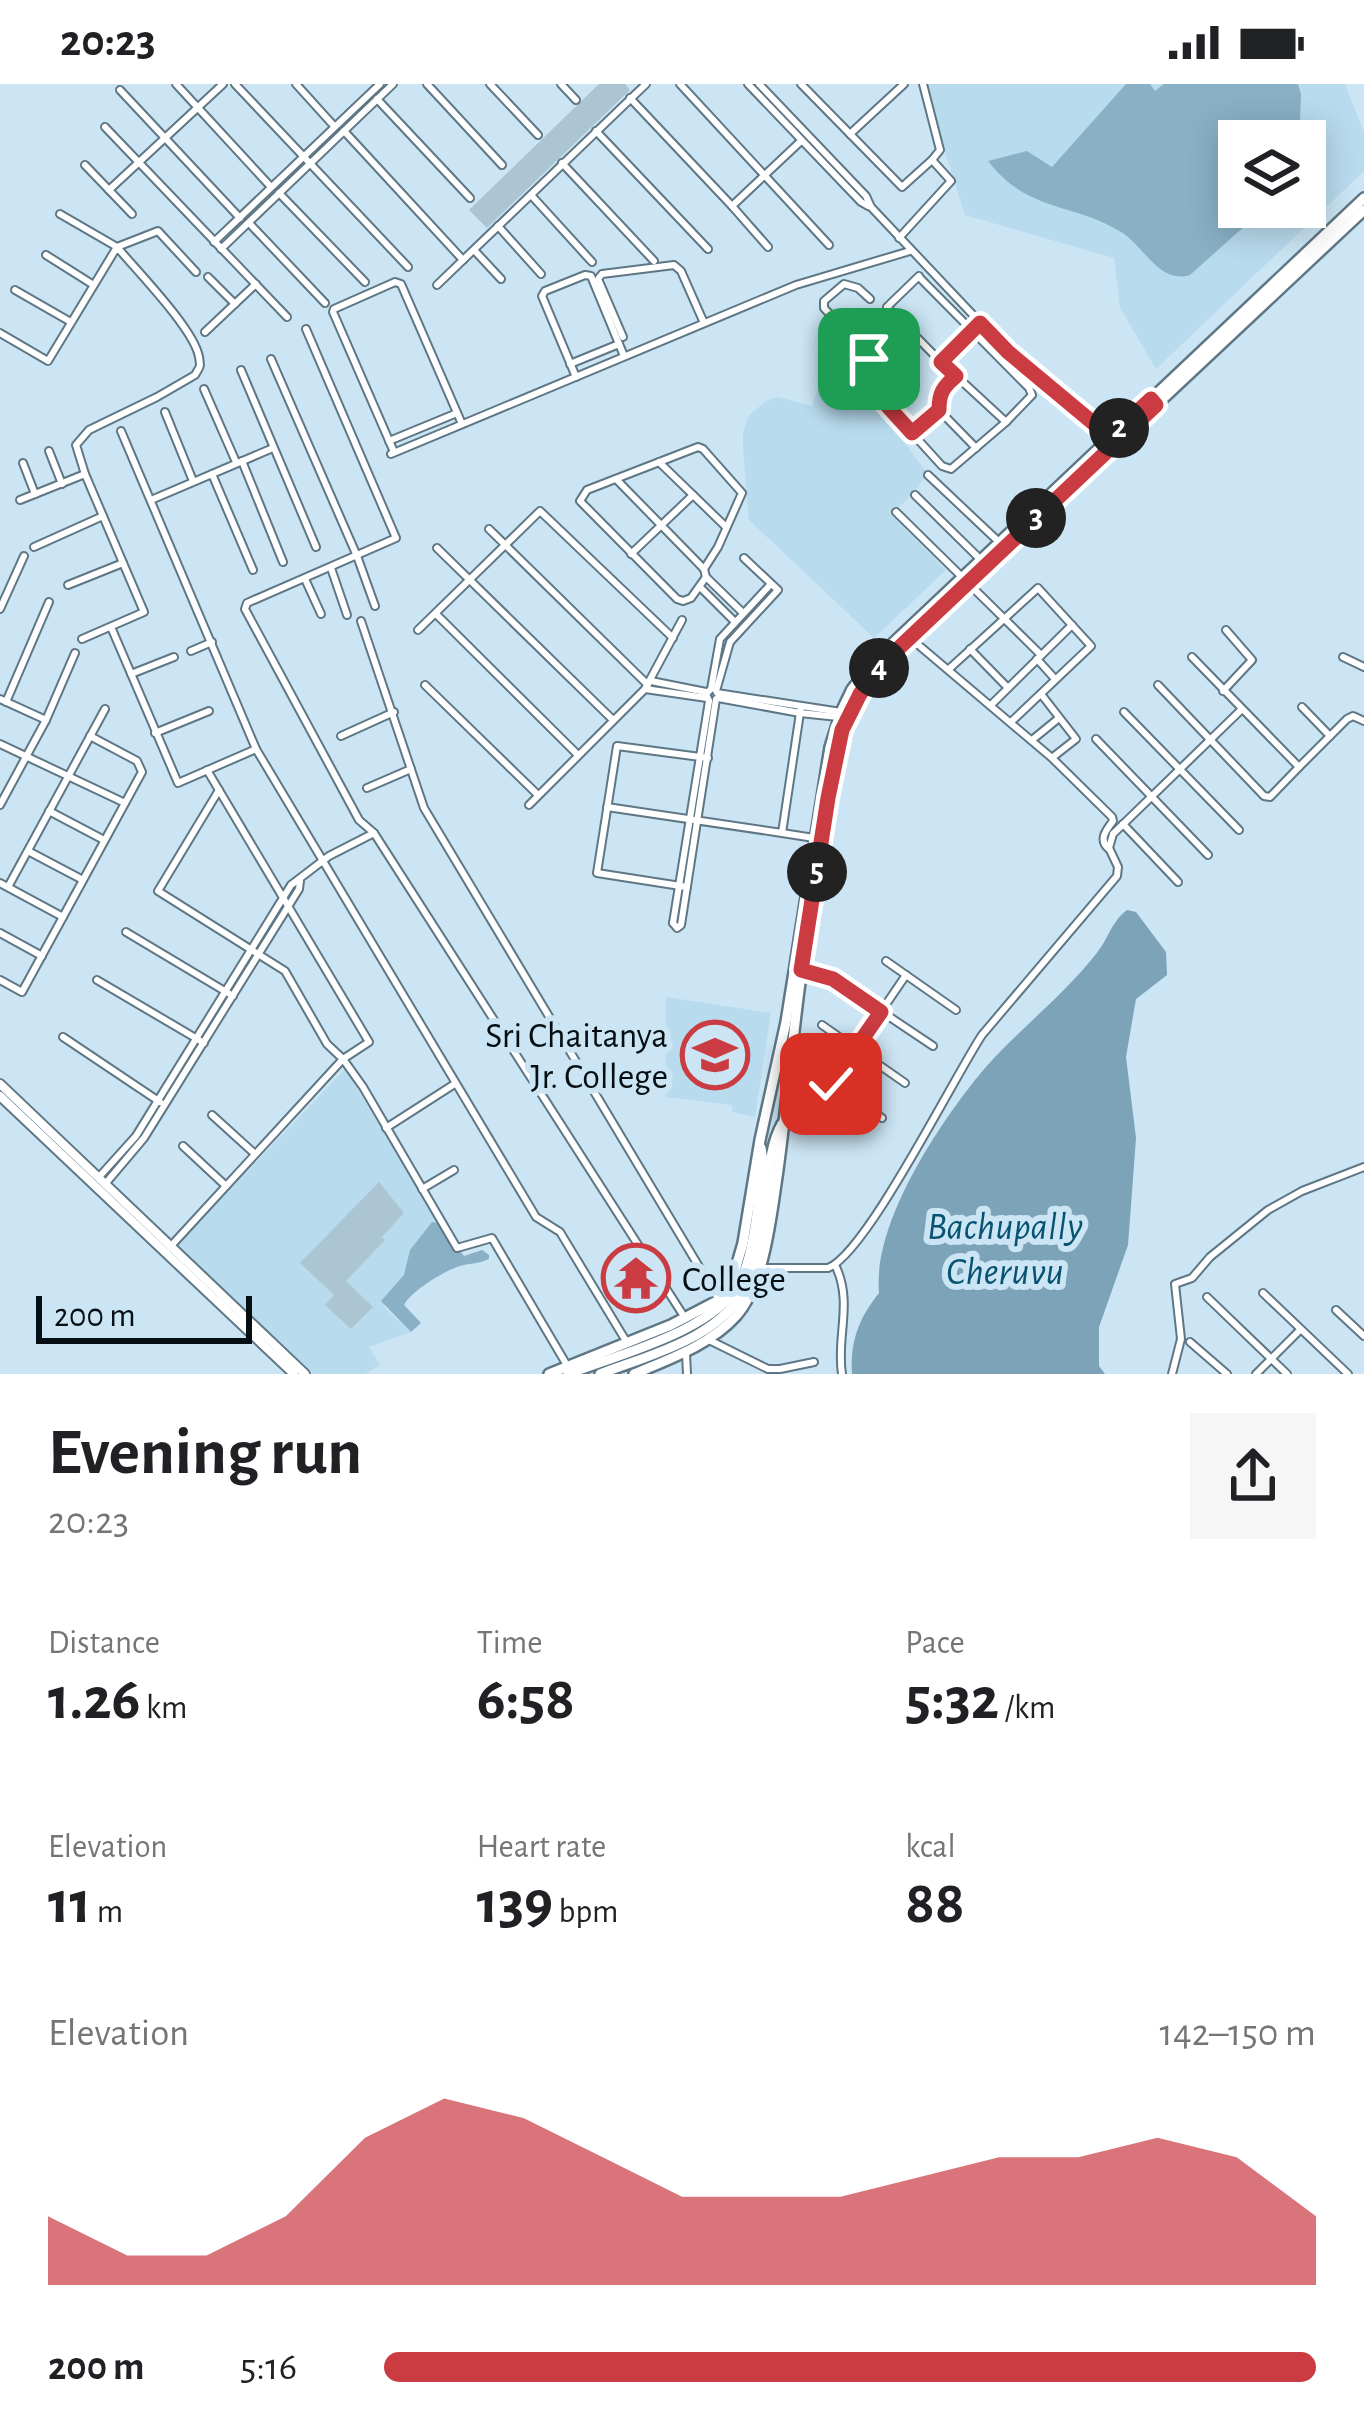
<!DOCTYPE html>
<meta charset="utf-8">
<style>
body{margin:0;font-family:"Alegreya Sans",sans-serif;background:#f6f6f6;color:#202124;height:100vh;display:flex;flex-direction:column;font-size:45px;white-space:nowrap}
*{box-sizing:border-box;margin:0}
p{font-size:39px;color:#757577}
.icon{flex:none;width:66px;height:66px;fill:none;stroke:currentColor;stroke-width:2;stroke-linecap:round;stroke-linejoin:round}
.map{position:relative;height:1290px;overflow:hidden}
.drawer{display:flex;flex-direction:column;background:#fff;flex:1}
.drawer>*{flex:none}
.fabs{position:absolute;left:1218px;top:36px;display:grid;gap:24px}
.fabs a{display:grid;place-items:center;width:108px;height:108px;border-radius:0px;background:#fff;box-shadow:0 6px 30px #0003;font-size:60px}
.scale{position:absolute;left:36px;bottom:30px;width:216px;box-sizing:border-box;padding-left:12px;border:6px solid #050e12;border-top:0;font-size:33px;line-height:42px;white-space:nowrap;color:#050e12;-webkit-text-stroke:9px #cbe5f4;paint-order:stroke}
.pin{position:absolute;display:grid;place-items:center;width:102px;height:102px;color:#fff;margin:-51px;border-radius:24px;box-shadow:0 6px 18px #0006}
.km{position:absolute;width:60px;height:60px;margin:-30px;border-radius:50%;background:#222;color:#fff;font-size:33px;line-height:60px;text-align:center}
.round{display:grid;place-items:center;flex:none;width:126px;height:126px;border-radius:0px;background:#f6f6f6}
.summary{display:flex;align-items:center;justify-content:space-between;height:204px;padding:0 48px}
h1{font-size:66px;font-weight:600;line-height:90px}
.figures{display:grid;grid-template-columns:repeat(3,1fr);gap:18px;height:204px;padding:12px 48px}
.figures div{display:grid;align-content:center}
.figures b{font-size:60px;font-weight:600}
.figures small{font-size:33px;font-weight:400}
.figures p{font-size:33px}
.chart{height:336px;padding:24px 48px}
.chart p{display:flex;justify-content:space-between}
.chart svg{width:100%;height:216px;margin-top:12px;fill:#ca3b42;opacity:.7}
ul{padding:0 48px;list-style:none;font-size:39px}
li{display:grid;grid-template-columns:192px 144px 1fr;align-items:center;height:90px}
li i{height:30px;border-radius:15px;background:#ca3b42}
.status{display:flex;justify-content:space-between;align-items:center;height:84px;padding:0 60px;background:#fff;direction:ltr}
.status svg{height:33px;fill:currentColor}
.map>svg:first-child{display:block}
.built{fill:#b9dbee;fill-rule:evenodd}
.green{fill:#acc5d3}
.forest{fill:#8ab0c5}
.water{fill:#7ca3b7}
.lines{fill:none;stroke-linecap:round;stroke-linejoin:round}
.minor-casing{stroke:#5f7784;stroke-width:10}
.secondary-casing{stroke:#5f7784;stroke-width:12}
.primary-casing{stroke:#5f7784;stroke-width:14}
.minor{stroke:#fff;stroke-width:6}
.secondary{stroke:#fff;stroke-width:8}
.primary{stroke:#fff;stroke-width:9}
.route-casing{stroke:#fff;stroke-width:24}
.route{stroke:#ca3b42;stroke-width:15}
.labels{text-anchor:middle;stroke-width:12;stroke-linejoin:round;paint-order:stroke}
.poi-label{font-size:36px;fill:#050e12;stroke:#cbe5f4;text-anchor:end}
.water-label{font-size:39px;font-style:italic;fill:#085371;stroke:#cbe5f4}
</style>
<div class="status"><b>20:23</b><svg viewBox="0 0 49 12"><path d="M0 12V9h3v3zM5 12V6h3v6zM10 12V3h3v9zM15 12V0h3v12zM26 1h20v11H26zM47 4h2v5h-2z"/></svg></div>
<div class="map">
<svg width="1364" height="1290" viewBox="0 0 1364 1290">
<rect width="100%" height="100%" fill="#cbe5f4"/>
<g class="built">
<path d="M928,0H1345L1364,49V87L1156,285L1120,224L1114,174L965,131L942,59ZM1239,57H1305V123H1239Z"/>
<path d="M832,263L928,390L905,418L890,429L946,486L874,554L749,436L743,364V349L749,331L766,317L778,313L812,322Z"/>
<path d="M666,913L771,929L755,1033L732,1028V1021L666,1013Z"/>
<path d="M345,985L461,1175L383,1222L411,1248L369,1263L380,1281L365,1290H314L176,1162Z"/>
</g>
<g class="green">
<path d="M599,0H625L630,6L487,144L469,126Z"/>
<path d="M379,1098L404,1129L382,1153L385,1156L346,1197L373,1223L351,1245L325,1221L334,1211L300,1179Z"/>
</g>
<g class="forest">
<path d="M1126,0H1150L1155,7L1164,0H1298L1301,10L1300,35L1316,66L1314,75L1305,87V57H1239V123H1266L1190,191C1160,201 1144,162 1121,148C1073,118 1028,129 988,77L1027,67L1052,83Z"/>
<path d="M432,1138L438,1139L464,1172L482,1166L489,1171V1175C479,1180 471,1179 460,1182C444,1187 411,1207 404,1221L421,1239L411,1248L381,1217L404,1191L410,1166Z"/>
</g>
<path class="water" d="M1127,826L1136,828L1166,868L1167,891L1136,915L1126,973L1136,1054L1128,1161L1099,1243V1282L1105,1290H852C850,1257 859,1234 879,1209C873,1141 934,1048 975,996C1011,951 1060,916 1096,870C1108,856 1111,838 1127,826Z"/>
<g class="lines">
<defs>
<g id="minor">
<path d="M176,0L271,103"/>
<path d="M235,0L408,183"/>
<path d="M296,0L334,42"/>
<path d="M427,0L502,81"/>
<path d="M490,0L538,51"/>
<path d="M561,0L576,16"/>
<path d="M680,0L829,161"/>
<path d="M748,0L861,118L868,122"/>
<path d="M759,0L866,112L871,123L1008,268L1110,353"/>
<path d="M801,0L902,103L932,76L951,97L899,154"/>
<path d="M923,0L940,66L932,76"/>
<path d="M120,6L240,134"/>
<path d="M630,14L732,122"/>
<path d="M377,15L470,114"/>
<path d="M105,43L287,233"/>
<path d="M344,47L463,176"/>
<path d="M596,47L708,165"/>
<path d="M850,50L904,0"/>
<path d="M562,79L654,177"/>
<path d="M85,81L132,130"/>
<path d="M109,106L223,0"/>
<path d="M279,109L365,198"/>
<path d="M531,111L592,178"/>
<path d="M60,130L117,163L158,147L196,188"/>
<path d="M249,139L325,219"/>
<path d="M498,142L541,190"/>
<path d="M214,158L380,0"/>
<path d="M768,163L732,122L801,57"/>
<path d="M221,165L393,0"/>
<path d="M474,166L501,195"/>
<path d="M46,171L92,200"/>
<path d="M919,192L887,223L941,278L980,239"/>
<path d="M208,193L235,220"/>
<path d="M919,193L1029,304L1032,311L1006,338L941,278"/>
<path d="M437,201L646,0"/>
<path d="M15,206L69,237"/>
<path d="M870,215L858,204L844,200L824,217V224L866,269C870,278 868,282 861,290L863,295L942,382L951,385L1006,338"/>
<path d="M306,245L396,454L247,519L245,525L359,736L374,749L685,1234"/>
<path d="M205,248L256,200"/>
<path d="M0,249L48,277L117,163C137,187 194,245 199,273C201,284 200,282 195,291L157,313L89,346L76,361L85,390L144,528L82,555"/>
<path d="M623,253L598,195L602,190L674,181L681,187L704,239"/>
<path d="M271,275L357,472L375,522"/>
<path d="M570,280L619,260"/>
<path d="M241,286L316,463"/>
<path d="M576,293L542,212L545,207L585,191L591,192L624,272"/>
<path d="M204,305L236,378"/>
<path d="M939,326L976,364"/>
<path d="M165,328L193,397"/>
<path d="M121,347L256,665L536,1133L560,1148L626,1257"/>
<path d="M912,349L939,326C939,309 944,303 956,291"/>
<path d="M389,357L457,329"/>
<path d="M698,363L703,365L742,409L718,463L704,485L706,493L691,514L683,517L677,515L580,417L587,406Z"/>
<path d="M49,367L62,400"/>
<path d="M394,368L333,228L334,225L395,198L401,200L462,340"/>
<path d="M391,370L796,201L910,167"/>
<path d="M242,377L283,478"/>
<path d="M659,378L725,442"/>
<path d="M23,379L35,410"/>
<path d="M212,390L253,486"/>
<path d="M928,391L999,458"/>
<path d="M616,395L704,485"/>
<path d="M915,411L980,475"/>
<path d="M20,416L85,390"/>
<path d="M151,416L273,364"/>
<path d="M896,428L961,492"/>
<path d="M489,445L648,601"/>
<path d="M34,463L103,432"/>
<path d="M437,464L613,636"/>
<path d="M631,470L693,411"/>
<path d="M331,484L347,531"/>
<path d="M706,493L743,529"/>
<path d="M305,495L321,530"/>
<path d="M968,499L1041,571"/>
<path d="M68,501L123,479"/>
<path d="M700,503L735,538"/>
<path d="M0,525L24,472"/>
<path d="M436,530L578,671"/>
<path d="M361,537L424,724L719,1216"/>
<path d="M111,543L178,699L256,665"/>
<path d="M418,546L540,427L673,554"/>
<path d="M909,553L1052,674L1112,733L1113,737C1106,746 1098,756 1109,765"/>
<path d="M970,565L1008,604"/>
<path d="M191,567L212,558"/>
<path d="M1192,573L1299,683L1347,635L1353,632L1364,637"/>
<path d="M1343,573L1364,583"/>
<path d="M1037,575L1055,595"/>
<path d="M949,585L1038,504L1091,562L1011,638"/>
<path d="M131,590L174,573"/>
<path d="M651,597L706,608"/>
<path d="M425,601L538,711"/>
<path d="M1158,601L1264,712L1270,713L1299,683"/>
<path d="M645,605L707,614"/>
<path d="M716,607L730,558L778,506L744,474"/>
<path d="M1223,607L1252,576L1226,546"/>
<path d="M717,609L841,628"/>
<path d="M1041,610L1076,655L1053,673"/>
<path d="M718,614L800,629L838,633"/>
<path d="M0,615L46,636"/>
<path d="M709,617L706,610L711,605L720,555L770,501"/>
<path d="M6,618L49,518"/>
<path d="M991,621L1072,541"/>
<path d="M1302,623L1330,652"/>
<path d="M1124,628L1239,746"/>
<path d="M155,649L209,627"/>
<path d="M341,652L394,628"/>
<path d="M1096,655L1208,771"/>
<path d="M1032,656L1059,634"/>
<path d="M0,660L125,719"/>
<path d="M367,704L411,685"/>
<path d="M219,706L158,807L285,887L327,960L343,975L363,1003L457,1164L492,1154L568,1283"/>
<path d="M0,721L46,636L75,569"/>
<path d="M529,721L645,605L682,536"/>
<path d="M607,723L782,749L801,622"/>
<path d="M49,727L104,756"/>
<path d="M1123,740L1178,798"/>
<path d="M782,749L814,754"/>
<path d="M28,767L83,796"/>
<path d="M0,799L63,833"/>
<path d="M8,803L105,625"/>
<path d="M687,803L597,789L617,662L708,674"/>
<path d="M673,839L677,844L681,841L716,615"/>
<path d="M673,839L709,617"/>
<path d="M126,848L233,912"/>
<path d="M0,849L42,872"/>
<path d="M886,877L956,926"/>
<path d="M802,886L833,895L933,962"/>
<path d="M0,896L22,908L142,688L137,677L90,652"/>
<path d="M97,896L204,959"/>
<path d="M822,941L905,999"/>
<path d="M63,953L160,1018"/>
<path d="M817,992L882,1034"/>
<path d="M831,1001L906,891"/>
<path d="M212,1031L255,1070"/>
<path d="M386,1044L453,1001"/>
<path d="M183,1062L226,1102"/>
<path d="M99,1093L136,1052L291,801L329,772L374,749"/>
<path d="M106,1099L144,1054L299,805L300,797"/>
<path d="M422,1105L454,1086"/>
<path d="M170,1163L343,975L369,958L207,686"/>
<path d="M836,1183C853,1219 836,1254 842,1290"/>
<path d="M761,1184H828C866,1170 953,995 982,951L1117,792L1118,783L1109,764L1113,750L1242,625"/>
<path d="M1263,1209L1348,1290"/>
<path d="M1207,1213L1287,1290"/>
<path d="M1336,1226L1364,1252"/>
<path d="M707,1255L768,1285H780L814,1278"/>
<path d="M1190,1258L1227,1290"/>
<path d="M686,1270L687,1290"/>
<path d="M1172,1290L1181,1255L1175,1200L1192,1194L1210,1173L1268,1126L1302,1107L1364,1083"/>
<path d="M1256,1290L1300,1246"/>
</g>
<g id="secondary">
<path d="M0,1000L305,1290"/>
<path d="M0,1012L294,1290"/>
</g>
<g id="primary">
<path d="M549,1290L671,1241L719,1216L730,1204L743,1159L760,1056L786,938L830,663L841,628L852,605L876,575L1364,114"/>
<path d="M568,1290C617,1271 717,1246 740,1198C755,1169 759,1111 763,1077L761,1064"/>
<path d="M600,1290C649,1271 722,1254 747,1201C756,1181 760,1152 764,1129C770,1099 767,1067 782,1040"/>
<path d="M634,1290C669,1275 710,1261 736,1232C764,1201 771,1133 777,1093C787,1023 792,953 802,884C807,845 814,805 820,766C827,723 830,672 848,632C862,600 885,577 909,553L1364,126"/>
</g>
</defs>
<use href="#minor" class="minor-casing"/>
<use href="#secondary" class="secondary-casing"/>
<use href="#primary" class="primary-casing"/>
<use href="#minor" class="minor"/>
<use href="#secondary" class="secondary"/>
<use href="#primary" class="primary"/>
</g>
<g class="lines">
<defs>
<path id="route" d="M831,1000L881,928L833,895L801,886L828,714L842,646L860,610L882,580L1156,321L1151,315L1110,353L1008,268L980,239L941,278L956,292C943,303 939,309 939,326L912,349L863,295L861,290L869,275"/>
</defs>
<use href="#route" class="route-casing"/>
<use href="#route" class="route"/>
</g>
<defs>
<symbol id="university-ring" viewBox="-11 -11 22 22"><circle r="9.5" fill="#cbe5f4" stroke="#ca3b42" stroke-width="1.5"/><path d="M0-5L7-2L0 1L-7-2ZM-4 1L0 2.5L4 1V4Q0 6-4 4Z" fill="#ca3b42"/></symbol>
<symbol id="temple-ring" viewBox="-11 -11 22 22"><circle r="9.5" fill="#cbe5f4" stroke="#ca3b42" stroke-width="1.5"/><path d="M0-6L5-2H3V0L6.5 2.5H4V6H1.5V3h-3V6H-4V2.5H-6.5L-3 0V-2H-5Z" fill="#ca3b42"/></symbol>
</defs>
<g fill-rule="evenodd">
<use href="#university-ring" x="677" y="933" width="76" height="76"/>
<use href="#temple-ring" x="598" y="1156" width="76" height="76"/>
</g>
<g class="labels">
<g class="poi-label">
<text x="668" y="963">Sri Chaitanya<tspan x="668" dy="41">Jr. College</tspan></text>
<text x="682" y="1207" text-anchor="start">College</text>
</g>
<g class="water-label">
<text x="1005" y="1155">Bachupally<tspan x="1005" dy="45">Cheruvu</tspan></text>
</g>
</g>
</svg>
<div class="fabs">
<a><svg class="icon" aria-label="layers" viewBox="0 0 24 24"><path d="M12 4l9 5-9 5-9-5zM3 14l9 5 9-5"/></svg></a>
</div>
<div class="scale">200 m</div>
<div class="pin" style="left:869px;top:275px;background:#1e9e55"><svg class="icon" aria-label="arrive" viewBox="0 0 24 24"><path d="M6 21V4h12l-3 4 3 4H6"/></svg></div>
<div class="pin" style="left:831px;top:1000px;background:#d93025"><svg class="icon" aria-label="check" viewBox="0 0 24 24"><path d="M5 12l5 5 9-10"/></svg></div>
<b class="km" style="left:1119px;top:344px">2</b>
<b class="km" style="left:1036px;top:434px">3</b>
<b class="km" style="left:879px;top:584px">4</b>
<b class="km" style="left:817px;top:788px">5</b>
</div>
<section class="drawer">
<div class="summary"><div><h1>Evening run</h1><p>20:23</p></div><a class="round"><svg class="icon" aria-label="share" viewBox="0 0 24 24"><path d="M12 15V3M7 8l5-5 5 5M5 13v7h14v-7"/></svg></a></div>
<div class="figures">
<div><p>Distance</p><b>1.26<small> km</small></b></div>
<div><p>Time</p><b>6:58</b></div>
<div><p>Pace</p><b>5:32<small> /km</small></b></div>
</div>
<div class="figures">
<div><p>Elevation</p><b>11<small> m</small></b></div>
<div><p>Heart rate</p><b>139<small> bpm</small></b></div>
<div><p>kcal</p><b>88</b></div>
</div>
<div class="chart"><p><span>Elevation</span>142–150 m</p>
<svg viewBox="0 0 160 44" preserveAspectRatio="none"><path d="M0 44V30L10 38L20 38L30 30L40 14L50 6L60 10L70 18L80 26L90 26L100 26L110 22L120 18L130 18L140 14L150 18L160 30V44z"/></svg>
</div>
<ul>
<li><b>200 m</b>5:16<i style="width:100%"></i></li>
</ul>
</section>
